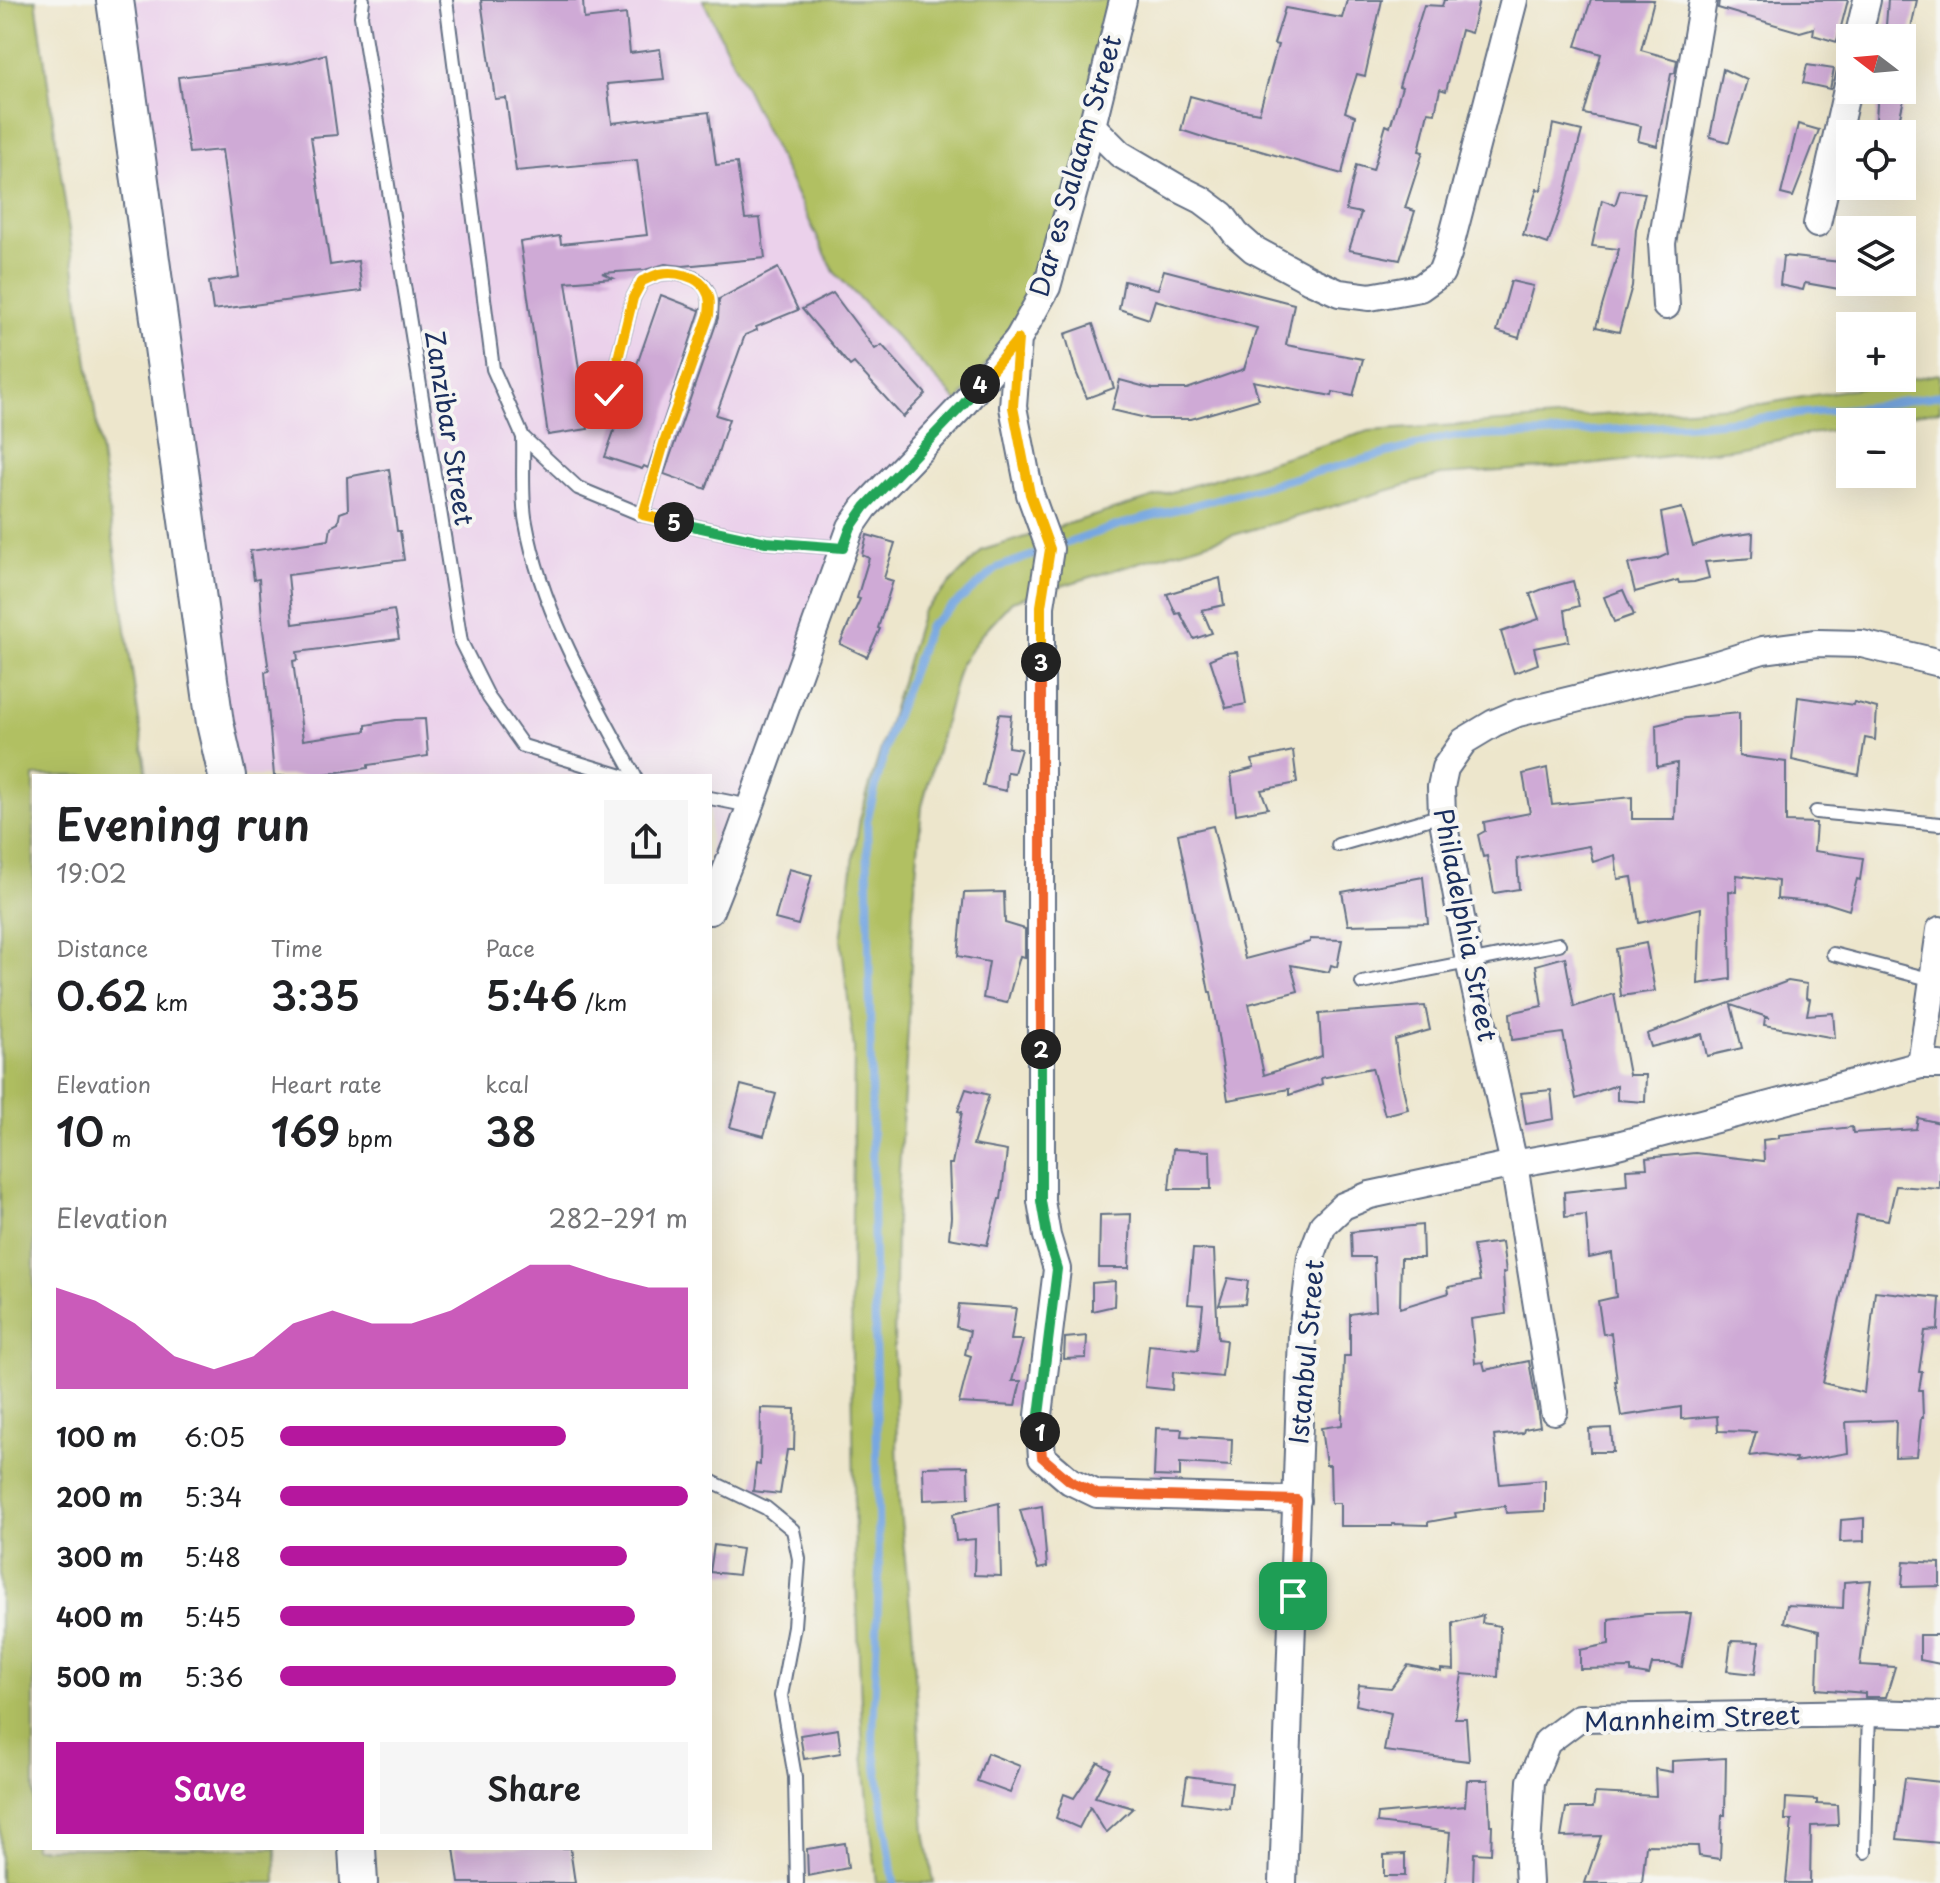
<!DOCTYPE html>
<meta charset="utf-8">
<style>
body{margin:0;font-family:"Playpen Sans",sans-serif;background:#f6f6f6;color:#202124;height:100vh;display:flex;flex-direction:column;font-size:30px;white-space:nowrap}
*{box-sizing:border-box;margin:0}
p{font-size:26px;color:#757577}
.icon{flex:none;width:44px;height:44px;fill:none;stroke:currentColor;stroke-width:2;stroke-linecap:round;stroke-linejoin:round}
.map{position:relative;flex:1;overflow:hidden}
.sheet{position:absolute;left:32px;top:774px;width:680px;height:1076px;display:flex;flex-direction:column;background:#fff;border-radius:0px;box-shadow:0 8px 32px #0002}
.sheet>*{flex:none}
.needle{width:52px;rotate:286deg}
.tools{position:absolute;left:1836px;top:24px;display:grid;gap:16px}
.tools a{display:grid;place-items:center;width:80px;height:80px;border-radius:0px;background:#fff;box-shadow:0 8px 32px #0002;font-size:40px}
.pin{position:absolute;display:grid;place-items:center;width:68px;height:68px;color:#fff;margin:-34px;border-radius:16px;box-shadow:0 4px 12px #0006}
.km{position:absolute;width:40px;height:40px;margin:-20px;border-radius:50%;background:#222;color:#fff;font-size:22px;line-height:40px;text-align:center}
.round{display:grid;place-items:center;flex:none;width:84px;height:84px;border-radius:0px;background:#f6f6f6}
.head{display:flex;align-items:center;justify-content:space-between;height:136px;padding:0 24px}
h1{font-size:44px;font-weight:600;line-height:60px}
.figures{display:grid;grid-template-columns:repeat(3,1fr);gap:12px;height:136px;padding:8px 24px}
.figures div{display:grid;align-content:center}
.figures b{font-size:40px;font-weight:600}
.figures small{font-size:22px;font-weight:400}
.figures p{font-size:22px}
.chart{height:224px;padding:16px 24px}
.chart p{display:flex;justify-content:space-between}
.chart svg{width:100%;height:144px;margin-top:8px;fill:#b5179e;opacity:.7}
.action{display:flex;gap:16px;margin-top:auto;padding:16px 24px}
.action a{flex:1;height:92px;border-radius:0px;background:#b5179e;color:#fff;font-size:32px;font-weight:600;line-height:92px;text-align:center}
.action a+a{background:#f6f6f6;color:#202124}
ul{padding:0 24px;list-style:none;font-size:26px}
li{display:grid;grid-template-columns:128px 96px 1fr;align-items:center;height:60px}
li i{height:20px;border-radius:10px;background:#b5179e}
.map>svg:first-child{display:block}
.built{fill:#ebd1eb}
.green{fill:#b1c062;stroke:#667860;stroke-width:2}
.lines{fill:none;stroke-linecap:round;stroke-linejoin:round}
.stream{stroke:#77a7e1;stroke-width:8}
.building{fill:#cfaad6}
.lane-casing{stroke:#646f84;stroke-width:16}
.street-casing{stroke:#646f84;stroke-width:30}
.secondary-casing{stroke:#646f84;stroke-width:40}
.lane{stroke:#fff;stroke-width:12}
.street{stroke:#fff;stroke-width:26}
.secondary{stroke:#fff;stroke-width:36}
.split-1-casing{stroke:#fff;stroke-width:16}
.split-2-casing{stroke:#fff;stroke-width:16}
.split-3-casing{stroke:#fff;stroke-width:16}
.split-4-casing{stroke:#fff;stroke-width:16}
.split-5-casing{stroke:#fff;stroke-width:16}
.split-6-casing{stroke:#fff;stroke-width:16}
.split-1{stroke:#f0652b;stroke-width:10}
.split-2{stroke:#22a559;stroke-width:10}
.split-3{stroke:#f0652b;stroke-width:10}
.split-4{stroke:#f5b400;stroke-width:10}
.split-5{stroke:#22a559;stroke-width:10}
.split-6{stroke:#f5b400;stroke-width:10}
.labels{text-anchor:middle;stroke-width:8;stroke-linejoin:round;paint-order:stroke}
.street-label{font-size:26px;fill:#1b2f5e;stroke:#f6f6f2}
</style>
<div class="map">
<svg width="1940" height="1883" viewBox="0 0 1940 1883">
<rect width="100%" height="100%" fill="#f6f6f2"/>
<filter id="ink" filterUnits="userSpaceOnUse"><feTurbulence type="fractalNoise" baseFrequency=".0125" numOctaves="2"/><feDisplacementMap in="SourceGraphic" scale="16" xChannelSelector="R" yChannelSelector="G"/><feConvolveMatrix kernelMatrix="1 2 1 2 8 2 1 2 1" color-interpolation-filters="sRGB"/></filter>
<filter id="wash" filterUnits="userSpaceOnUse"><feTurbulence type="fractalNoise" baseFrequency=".006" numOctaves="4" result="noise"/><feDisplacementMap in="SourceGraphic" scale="32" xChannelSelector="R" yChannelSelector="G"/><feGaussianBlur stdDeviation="1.8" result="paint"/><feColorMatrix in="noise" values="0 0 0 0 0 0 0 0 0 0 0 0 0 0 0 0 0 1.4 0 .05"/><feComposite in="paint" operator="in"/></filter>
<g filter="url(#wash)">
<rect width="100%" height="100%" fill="#ede6cc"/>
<path class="built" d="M115,0H703L834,272L958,402L865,507L710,911V776H225Z"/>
<g class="green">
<path d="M0,0H36L147,776H34V1848H276V1883H0Z"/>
<path d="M703,0H1118L1044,284L958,402L834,272Z"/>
<path d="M1940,374V410L1874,422H1850V427L1730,449L1588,465L1441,475L1147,560L1012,601L981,635L960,665L922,806L913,909L909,1013L896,1219L894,1352L899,1501L912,1627L925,1833L934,1883H877L863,1754L855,1556L851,1297L854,1049L841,939L860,818L922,612L983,550L1369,431L1762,404Z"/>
</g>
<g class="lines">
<path class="stream" d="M894,1883L873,1739L879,1575L867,821L889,734L929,626L999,567L1119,525L1447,437L1543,434L1699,424L1875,406L1940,395"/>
</g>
<g id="blocks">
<g class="building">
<path d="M481,0H583L584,19L626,14L630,53L660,49L664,79L607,84L612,123L709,112L716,165L737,163L745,219L760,218L765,258L683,266L665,264L645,270L602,273L613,278L566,282L588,429L548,435L520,242L560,236L561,244L647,235L637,160L516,171L506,98L495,99Z"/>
<path d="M1347,0H1382L1365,76L1357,74L1345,112L1355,116L1342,174L1254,149L1218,142L1181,130L1190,96L1238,109L1259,113L1278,45L1274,44L1285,8L1342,18Z"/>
<path d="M1444,0H1479L1471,33L1461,30L1446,91L1440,89L1435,113L1428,112L1419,151L1423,152L1405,208L1415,211L1400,260L1349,250L1361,213L1346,210L1356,165L1373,170L1386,125L1390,127L1402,87L1399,86L1424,5L1442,6Z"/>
<path d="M1591,0H1654L1641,50L1677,60L1675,73L1671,74L1657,146L1638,141L1641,126L1584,114L1601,54L1576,46Z"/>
<path d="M1719,0H1848L1837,42L1813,35L1814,28L1800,32L1718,8Z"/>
<path d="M1888,0H1917L1909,38H1885Z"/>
<path d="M326,54L337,135L311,137L330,265L358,261L362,291L213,310L209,282L239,277L222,150L189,153L178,77L293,63Z"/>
<path d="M1807,65L1834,69L1830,89L1803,83Z"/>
<path d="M1723,69L1747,80L1729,142L1710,137Z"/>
<path d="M1878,90H1906L1896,134H1875Z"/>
<path d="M1553,124L1582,131L1565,195L1548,244L1523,235L1537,189L1541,190Z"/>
<path d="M1798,124L1819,130L1793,197L1781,194Z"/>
<path d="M1620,190L1645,193L1636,229L1632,286L1619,332L1596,327L1619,249L1592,246L1602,200L1615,205Z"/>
<path d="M1783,256L1850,263V291L1805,283L1803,290L1780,285Z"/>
<path d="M778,268L798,310L756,327L757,330L745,335L716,415L729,419L706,489L664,474L718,318L719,299Z"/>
<path d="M1164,270L1294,304L1286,345L1363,359L1353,396L1333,392L1332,396L1253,381L1259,399L1191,419H1150L1112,410L1120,380L1153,389H1187L1244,369L1257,328L1155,300L1149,319L1119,309L1124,281L1158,289Z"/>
<path d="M1511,281L1533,286L1519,338L1497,331Z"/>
<path d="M833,293L875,349L882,345L926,394L903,417L854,363L850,366L802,309Z"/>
<path d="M661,295L699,310L701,309L700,311L648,468L644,466L642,469L605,457Z"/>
<path d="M1093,324L1114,388L1087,398L1076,372L1065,334Z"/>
<path d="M389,469L397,531H400L404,560L288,575L293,624L394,610L399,639L297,652L298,660L293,661L303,740L366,731V725L396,720L425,719L428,756L368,765V768L310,776H274L265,672L269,671L263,630L259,579L254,580L250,551L329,540L331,527L338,523L340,513L348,510L347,477Z"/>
<path d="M1682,508L1693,546L1721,537L1753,533L1752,558L1705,562L1709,578L1694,582L1679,583L1678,580L1635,592L1628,564L1657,559L1668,554L1661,513Z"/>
<path d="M867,535L895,543L884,578L893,581L878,628L880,629L867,657L840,644L860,599L857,598L869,558L862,555Z"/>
<path d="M1220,578L1224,605L1202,610L1212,633L1194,639L1180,613L1176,614L1167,594Z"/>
<path d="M1573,581L1579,606L1565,610L1569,641L1534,648L1538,664L1514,673L1501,632L1539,619L1530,594L1543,589Z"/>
<path d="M1623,590L1634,615L1614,622L1604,597Z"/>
<path d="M1237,652L1246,704L1226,708L1210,659L1225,653Z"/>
<path d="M1798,697L1853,705L1854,702L1877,708L1875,740L1865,738L1859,775L1792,760Z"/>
<path d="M1739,713V756L1786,762V822L1816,823L1814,851L1863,858L1860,880L1857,879L1849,910L1827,903L1777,899L1778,881L1737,875L1736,892L1729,891L1731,979L1698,984L1701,908L1639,923L1632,877L1618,879L1615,855L1593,862L1589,846L1517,859L1519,889L1494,893L1487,856L1483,857L1478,835L1485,831L1484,822L1530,813L1523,774L1547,768L1552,805L1632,797V819H1675L1677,763L1657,767L1656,725L1686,718Z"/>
<path d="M999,714L1011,715L1008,747L1021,749L1014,773L1007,772L1006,791L983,786Z"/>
<path d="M1293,751L1297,783L1261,790L1268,808L1236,814L1231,774L1254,768L1252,760Z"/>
<path d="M1213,826L1245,959L1310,942V939L1342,940L1337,967L1331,965L1329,972L1291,965L1298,991L1249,1004L1264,1075L1322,1056L1319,1014L1425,1006L1430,1030L1395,1040L1399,1071L1408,1109L1385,1115L1372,1068L1321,1078L1322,1084L1289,1095V1089L1228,1100L1211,992H1209L1200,946L1178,834Z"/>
<path d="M789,869L812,875L798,925L775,919Z"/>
<path d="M1423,877L1428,923L1348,925L1342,892Z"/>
<path d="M1004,892L1005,923L1025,929V957L1020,956L1007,1003L983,998L989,962L958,956L964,893Z"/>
<path d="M1646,943L1655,991L1621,996L1616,949Z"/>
<path d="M1565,957L1574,1007L1614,994L1629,1075H1646L1645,1102L1617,1100V1085L1576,1099L1563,1033L1512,1040L1510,1013L1542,1006L1536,965Z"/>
<path d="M1788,981L1807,984L1806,998L1810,999L1807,1015L1833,1013L1835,1038L1764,1025L1765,1018H1770L1731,1005L1742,1048L1707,1056L1702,1034L1651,1047L1647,1034Z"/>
<path d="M741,1085L776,1094L764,1136L730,1127Z"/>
<path d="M966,1089L989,1095L973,1145L1007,1151L1001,1199H999L987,1245L949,1238L951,1217L949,1164H952L962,1112L958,1111Z"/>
<path d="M1551,1090L1554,1119L1526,1124L1521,1093Z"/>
<path d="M1918,1118L1940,1123V1189L1896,1186L1888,1220L1857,1215L1823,1383L1864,1393L1875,1291L1940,1298L1938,1330L1925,1331L1919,1372H1922L1919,1390H1922L1923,1418H1921L1917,1456L1895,1457L1896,1420L1846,1422L1848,1453L1795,1462L1796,1459L1764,1454L1749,1456L1756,1432L1718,1431L1717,1416L1681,1419V1407L1621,1416L1615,1381H1617L1611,1333L1603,1334L1598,1301L1616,1297L1612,1253L1589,1258L1586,1215L1565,1217L1564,1192L1627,1185L1626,1169L1647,1168L1646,1158L1695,1153L1764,1161L1763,1140L1779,1138V1135L1852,1127L1853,1133L1916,1129Z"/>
<path d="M1173,1149L1210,1151L1211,1189H1169Z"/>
<path d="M1131,1214L1129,1268H1099L1100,1215Z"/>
<path d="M1422,1225L1423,1258H1401L1400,1308L1449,1293L1448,1287L1480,1281L1473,1246L1502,1242L1506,1272L1503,1273L1506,1314L1471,1319L1475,1363L1483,1362L1485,1370L1529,1361L1540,1426L1524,1429L1523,1433L1494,1436L1500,1484L1545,1480V1511L1506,1513L1505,1506L1455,1513L1456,1517L1428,1522V1525L1392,1524V1526H1340V1503H1331L1330,1465H1326L1321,1428L1342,1425L1344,1356H1350V1314L1376,1310L1374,1257H1352L1351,1232Z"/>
<path d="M1193,1249L1214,1250L1218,1339L1226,1340L1222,1377L1173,1372L1172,1390L1145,1387L1149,1345L1198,1350L1203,1305L1188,1304Z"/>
<path d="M1228,1278L1248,1281L1245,1304L1219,1305Z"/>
<path d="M1115,1281L1114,1306L1092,1311V1283Z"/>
<path d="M959,1304L1016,1308L1011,1340H1023L1012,1381H1021L1015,1406L959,1403L971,1356L965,1354L970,1331L956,1327Z"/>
<path d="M1087,1336L1086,1358L1064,1359L1065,1338Z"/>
<path d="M761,1408L795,1409L794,1450H787L780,1494L753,1491L756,1464L760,1465Z"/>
<path d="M1156,1428L1182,1429L1181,1436L1232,1439L1231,1466L1180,1463V1477L1154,1476Z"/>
<path d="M1611,1428L1613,1452H1590L1589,1429Z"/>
<path d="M968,1466L969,1498L924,1500L923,1467Z"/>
<path d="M999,1503L1001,1576L974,1575L975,1539L956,1541L953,1514Z"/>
<path d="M1042,1506L1047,1567L1038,1569L1020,1510Z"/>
<path d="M1864,1518V1541L1840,1542L1841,1520Z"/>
<path d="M714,1545L742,1549L738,1575L710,1572Z"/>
<path d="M1904,1561L1940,1563V1586L1902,1587Z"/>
<path d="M1871,1580L1860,1665L1895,1667L1886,1697H1865V1693L1817,1689L1819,1631L1784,1622L1787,1605L1843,1608L1844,1582Z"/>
<path d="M1691,1613L1682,1667L1671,1664H1652L1649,1675L1631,1672V1668L1580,1669V1650L1609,1644V1619L1647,1614Z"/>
<path d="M1483,1615L1482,1623L1500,1626L1498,1677L1462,1674L1455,1718H1466L1469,1761L1384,1751L1391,1713L1356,1705L1359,1685L1391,1688L1408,1665L1441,1672V1669L1454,1670L1453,1623Z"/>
<path d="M1920,1635H1940V1664L1920,1660Z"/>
<path d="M1731,1641L1759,1642L1755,1674L1727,1671Z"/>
<path d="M838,1729L841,1753L804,1759L800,1735Z"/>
<path d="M987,1753L1020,1766L1010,1793L977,1781Z"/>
<path d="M1726,1758L1725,1815H1722L1720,1859L1699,1856L1698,1846L1646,1845L1642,1883H1585L1601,1836L1561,1837L1566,1808H1593L1595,1793L1656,1796L1655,1769L1672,1772V1761Z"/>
<path d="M1098,1762L1110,1769L1095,1797L1133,1808L1106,1833L1090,1807L1079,1828L1056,1818L1064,1794L1074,1798Z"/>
<path d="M1187,1776L1232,1782L1229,1808L1183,1802Z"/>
<path d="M1905,1778L1940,1782V1843L1897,1839Z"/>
<path d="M1467,1780H1488L1490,1825H1492L1491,1854L1474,1853L1473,1883H1446L1450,1832L1377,1823L1378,1814L1465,1806Z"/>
<path d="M1786,1798L1817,1800V1804L1837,1805L1838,1825L1811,1826L1810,1883H1786L1792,1820H1785Z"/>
<path d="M845,1843L848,1868L808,1876L807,1849Z"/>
<path d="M454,1848H570L575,1883H459Z"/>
<path d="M1405,1854V1876H1384V1855Z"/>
</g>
</g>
</g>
<g filter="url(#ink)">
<use href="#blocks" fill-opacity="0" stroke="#646f84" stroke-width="2"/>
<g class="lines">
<defs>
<g id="lane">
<path d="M363,0L361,16L461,642L489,698L523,746L622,776"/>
<path d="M446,0L493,369L523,437L578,488L643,515L766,542L843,548"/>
<path d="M609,395L633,298L642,281C648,279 654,275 660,274C675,271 699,276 706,289C711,297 710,306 709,315L665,440L643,515"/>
<path d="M523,437C524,463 521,499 526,523C542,613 592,697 635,776"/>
<path d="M710,798L750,806"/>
<path d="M1816,812L1940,824"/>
<path d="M1338,845L1442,815"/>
<path d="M1833,954L1933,980"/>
<path d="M1362,983L1559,944"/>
<path d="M710,1481L766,1508L793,1530L799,1559L794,1626L781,1696L795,1777L797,1883"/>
<path d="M1865,1852L1869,1713"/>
</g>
<g id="street">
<path d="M1858,38L1867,0"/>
<path d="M1092,126L1120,154L1178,188L1202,200L1222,215L1236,234L1253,249L1310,280L1339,293L1370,297L1420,288L1441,273L1448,254L1514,0"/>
<path d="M1817,224L1850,76"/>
<path d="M1666,306L1662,243L1703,0"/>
<path d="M1018,339L1013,407L1030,494L1050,549L1041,606V1201L1047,1236L1057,1269L1039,1415L1042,1457L1070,1481L1097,1494L1297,1500"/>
<path d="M710,911L740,835L851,527L865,507L961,407L1018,339L1047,287L1092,126L1123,0"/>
<path d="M1921,1065L1940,930"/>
<path d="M1554,1411L1514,1164L1469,961L1442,815L1441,787L1445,768L1464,741L1494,723L1518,713L1714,665L1763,650L1817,643L1862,644L1940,663"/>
<path d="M1283,1883L1302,1334L1311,1257L1323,1225L1343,1206L1370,1195L1514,1164L1610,1147L1921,1065H1940"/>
<path d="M1529,1883L1527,1848L1531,1781L1547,1742L1579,1718L1869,1713L1940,1715"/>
</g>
<g id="secondary">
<path d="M115,0L215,723L227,776"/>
<path d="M357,1848L359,1883"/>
</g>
</defs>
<use href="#lane" class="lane-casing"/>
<use href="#street" class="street-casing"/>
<use href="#secondary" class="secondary-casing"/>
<use href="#lane" class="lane"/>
<use href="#street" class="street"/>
<use href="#secondary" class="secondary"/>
</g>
</g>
<g class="lines" filter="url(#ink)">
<defs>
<path id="split-1" d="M1040,1432L1042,1457L1070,1481L1097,1494L1297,1500L1293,1596"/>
<path id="split-2" d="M1040,1432L1039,1415L1057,1269L1047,1236L1041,1201V1049"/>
<path id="split-3" d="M1041,662V1049"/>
<path id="split-4" d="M980,384L1018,339L1013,407L1030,494L1050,549L1041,606V662"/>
<path id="split-5" d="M674,522L766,542L843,548L851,527L865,507L961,407L980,384"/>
<path id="split-6" d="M609,395L633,298L642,281C648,279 654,275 660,274C675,271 699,276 706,290C711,297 710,306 709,315L665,440L643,515L674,522"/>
</defs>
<use href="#split-1" class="split-1-casing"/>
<use href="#split-2" class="split-2-casing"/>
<use href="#split-3" class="split-3-casing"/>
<use href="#split-4" class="split-4-casing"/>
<use href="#split-5" class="split-5-casing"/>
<use href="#split-6" class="split-6-casing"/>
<use href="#split-1" class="split-1"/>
<use href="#split-2" class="split-2"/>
<use href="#split-3" class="split-3"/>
<use href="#split-4" class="split-4"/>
<use href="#split-5" class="split-5"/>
<use href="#split-6" class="split-6"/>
</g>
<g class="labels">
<g class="street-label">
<text transform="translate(1076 166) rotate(-74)" y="9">Dar es Salaam Street</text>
<text transform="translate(449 428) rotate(81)" y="9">Zanzibar Street</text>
<text transform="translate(1465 925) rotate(79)" y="9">Philadelphia Street</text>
<text transform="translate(1307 1352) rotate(-85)" y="9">Istanbul Street</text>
<text transform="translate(1692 1719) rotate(-2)" y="9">Mannheim Street</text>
</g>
</g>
</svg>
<div class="tools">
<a><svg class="needle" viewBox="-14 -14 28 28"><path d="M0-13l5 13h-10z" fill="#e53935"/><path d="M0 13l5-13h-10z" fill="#757577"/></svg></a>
<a><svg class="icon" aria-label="locate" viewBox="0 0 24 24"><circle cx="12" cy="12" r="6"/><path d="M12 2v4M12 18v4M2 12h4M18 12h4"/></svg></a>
<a><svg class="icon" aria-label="layers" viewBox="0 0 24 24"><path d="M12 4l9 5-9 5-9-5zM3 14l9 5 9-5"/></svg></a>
<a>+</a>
<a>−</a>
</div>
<div class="pin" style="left:1293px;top:1596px;background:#1e9e55"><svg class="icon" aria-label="arrive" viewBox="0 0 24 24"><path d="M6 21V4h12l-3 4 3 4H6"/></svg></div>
<div class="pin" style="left:609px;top:395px;background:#d93025"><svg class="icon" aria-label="check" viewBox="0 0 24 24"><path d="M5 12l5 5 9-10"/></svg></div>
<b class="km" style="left:1040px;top:1432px">1</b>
<b class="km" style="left:1041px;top:1049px">2</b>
<b class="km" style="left:1041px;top:662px">3</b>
<b class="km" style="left:980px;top:384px">4</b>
<b class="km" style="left:674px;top:522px">5</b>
<section class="sheet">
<div class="head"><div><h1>Evening run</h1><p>19:02</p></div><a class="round"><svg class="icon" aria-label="share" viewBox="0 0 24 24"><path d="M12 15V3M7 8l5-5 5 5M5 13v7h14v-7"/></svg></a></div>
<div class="figures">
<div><p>Distance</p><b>0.62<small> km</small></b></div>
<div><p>Time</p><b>3:35</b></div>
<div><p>Pace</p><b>5:46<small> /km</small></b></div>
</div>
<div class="figures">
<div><p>Elevation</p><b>10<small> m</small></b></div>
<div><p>Heart rate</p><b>169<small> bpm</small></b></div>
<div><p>kcal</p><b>38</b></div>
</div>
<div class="chart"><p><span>Elevation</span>282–291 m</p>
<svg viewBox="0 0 160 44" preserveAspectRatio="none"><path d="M0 44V13L10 17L20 24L30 34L40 38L50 34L60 24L70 20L80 24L90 24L100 20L110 13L120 6L130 6L140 10L150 13L160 13V44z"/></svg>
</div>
<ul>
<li><b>100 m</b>6:05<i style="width:70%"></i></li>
<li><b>200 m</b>5:34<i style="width:100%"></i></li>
<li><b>300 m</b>5:48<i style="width:85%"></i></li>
<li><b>400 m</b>5:45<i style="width:87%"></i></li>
<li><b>500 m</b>5:36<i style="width:97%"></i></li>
</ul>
<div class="action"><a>Save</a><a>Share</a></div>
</section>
</div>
